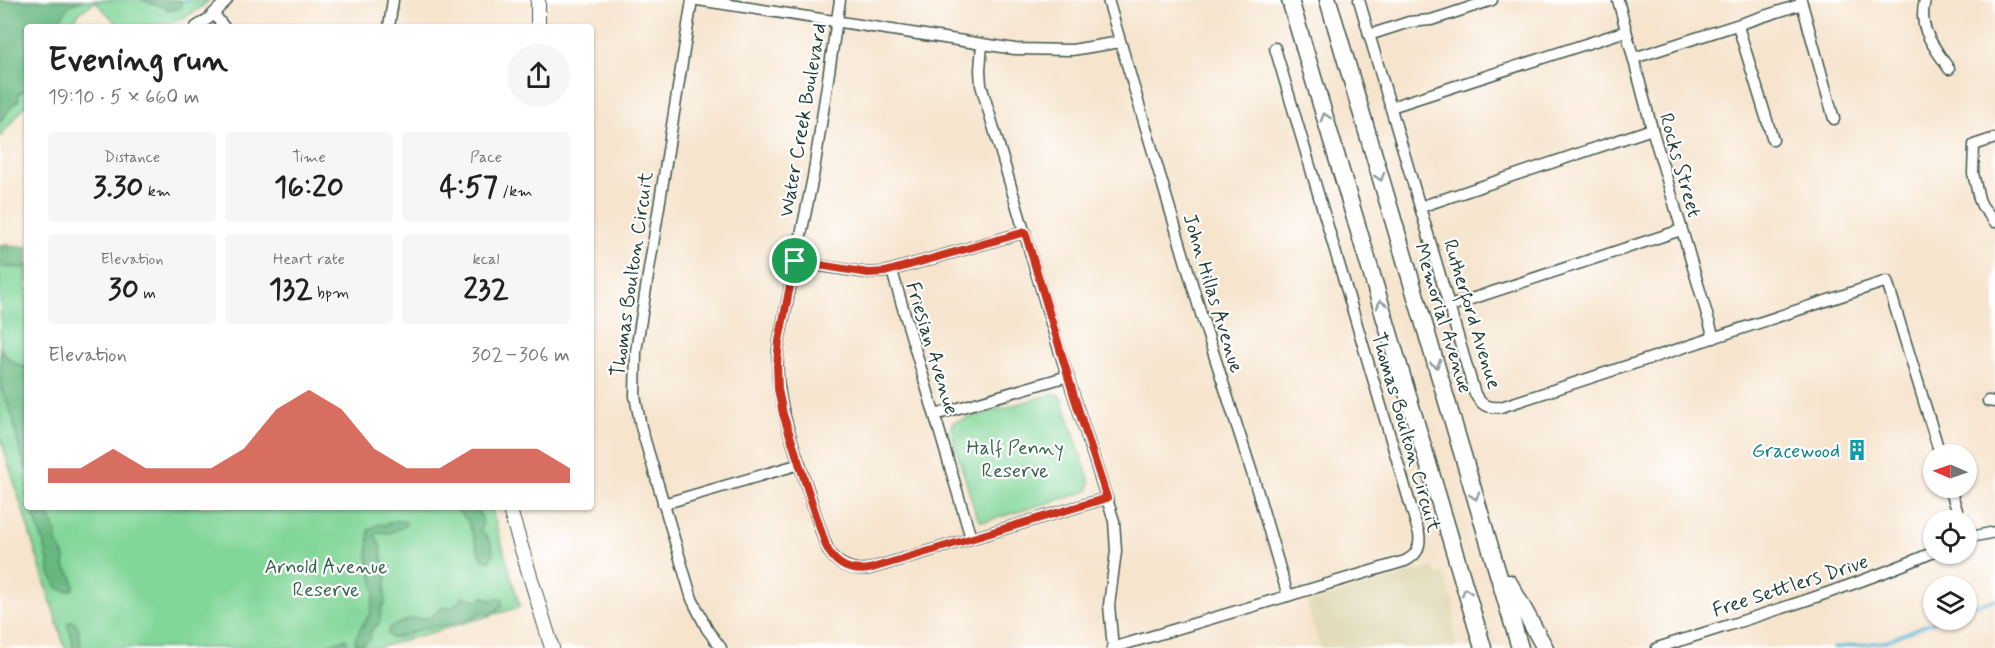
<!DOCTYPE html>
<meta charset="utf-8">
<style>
body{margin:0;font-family:Mynerve,sans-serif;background:#f6f6f6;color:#222;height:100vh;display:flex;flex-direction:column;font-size:22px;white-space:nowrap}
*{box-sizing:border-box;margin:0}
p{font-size:20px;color:#767676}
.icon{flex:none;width:33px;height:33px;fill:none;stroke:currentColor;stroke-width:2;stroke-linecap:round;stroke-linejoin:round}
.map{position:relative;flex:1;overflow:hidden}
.panel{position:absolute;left:24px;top:24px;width:570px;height:486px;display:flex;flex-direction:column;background:#fff;border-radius:6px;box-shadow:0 2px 4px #0004}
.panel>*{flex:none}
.needle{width:39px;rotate:272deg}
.fabs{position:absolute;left:1923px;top:444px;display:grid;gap:12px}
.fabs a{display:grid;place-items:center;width:54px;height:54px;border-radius:50%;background:#fff;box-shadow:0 2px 4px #0004;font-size:30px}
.pin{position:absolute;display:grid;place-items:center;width:51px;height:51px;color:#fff;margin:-26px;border:3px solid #fff;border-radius:50%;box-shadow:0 2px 6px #0007}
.round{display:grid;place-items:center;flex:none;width:63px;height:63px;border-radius:32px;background:#f6f6f6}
.summary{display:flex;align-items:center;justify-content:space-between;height:102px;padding:0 24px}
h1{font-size:33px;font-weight:700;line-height:45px}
.figures{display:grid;grid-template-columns:repeat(3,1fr);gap:9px;height:102px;padding:6px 24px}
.figures div{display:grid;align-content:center;border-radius:6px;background:#f6f6f6;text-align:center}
.figures b{font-size:30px;font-weight:700}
.figures small{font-size:16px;font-weight:400}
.figures p{font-size:16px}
.chart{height:168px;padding:12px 24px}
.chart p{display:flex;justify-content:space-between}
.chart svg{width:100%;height:108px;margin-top:6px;fill:#c8321e;opacity:.7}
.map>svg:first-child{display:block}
.built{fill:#e2dcba}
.green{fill:#81d699;stroke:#508a66;stroke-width:1.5}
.forest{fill:#68b781;stroke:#447a5a;stroke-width:1.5}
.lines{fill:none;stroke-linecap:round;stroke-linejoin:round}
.stream{stroke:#5bb8d9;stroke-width:3}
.minor-casing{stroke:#3f564b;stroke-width:13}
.tertiary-casing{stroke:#3f564b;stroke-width:16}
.primary-casing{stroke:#3f564b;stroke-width:19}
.minor{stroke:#fff;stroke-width:10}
.tertiary{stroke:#fff;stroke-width:14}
.primary{stroke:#fff;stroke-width:16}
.oneway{stroke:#8f9e9a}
.route-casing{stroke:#fff;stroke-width:12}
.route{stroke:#c8321e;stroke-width:8}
.labels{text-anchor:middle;stroke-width:4.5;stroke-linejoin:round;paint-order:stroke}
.street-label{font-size:20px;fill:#1f3d34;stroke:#fff}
.park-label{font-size:20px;fill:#38634d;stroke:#fff}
.culture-label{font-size:20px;fill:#0d838f;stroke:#fff;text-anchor:end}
</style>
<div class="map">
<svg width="1995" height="648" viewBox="0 0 1995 648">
<rect width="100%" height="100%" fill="#fff"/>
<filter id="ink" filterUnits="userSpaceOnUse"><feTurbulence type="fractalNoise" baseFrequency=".0167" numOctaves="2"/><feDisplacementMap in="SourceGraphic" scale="12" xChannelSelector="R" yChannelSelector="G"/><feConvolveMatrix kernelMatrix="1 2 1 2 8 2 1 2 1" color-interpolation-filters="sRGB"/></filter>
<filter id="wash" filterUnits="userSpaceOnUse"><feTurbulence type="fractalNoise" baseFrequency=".008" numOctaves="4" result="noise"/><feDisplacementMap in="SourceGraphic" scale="24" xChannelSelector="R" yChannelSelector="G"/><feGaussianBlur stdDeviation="1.35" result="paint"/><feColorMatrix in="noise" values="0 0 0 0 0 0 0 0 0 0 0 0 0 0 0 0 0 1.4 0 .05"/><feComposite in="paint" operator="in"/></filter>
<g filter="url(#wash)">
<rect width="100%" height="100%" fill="#f6e4cd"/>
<path class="built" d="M1434,567L1436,575L1444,573L1455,609L1453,635L1458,648H1320L1307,603Z"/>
<g class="green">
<path d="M0,0H209C185,25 153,27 120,27L95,1L78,14L72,27H27V103L0,137Z"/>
<path d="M0,245L27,247V507H491L520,607L377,648H65L0,436Z"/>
<path d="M1056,393L1062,399L1090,483L1089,489L1085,492L986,521H981L976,515L951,431L954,422Z"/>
</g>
<g class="forest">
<path d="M0,0H84L69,5C58,27 50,27 27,27V89L18,94L19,100L14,103L0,122Z"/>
<path d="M141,0H180L182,7L171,11L164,7Z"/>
<path d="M0,245L27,247V268L0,267Z"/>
<path d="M0,348C8,359 14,364 27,368V472L18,444L13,418L0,385Z"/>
<path d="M30,507H47L48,514L56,531V541L65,557L64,566L73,578L74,588L69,591L58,589L50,573L45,546Z"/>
<path d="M461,507H474C481,515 486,520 480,530C489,538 497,549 490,561L482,558C476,548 471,525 466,519C463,516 460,514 459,511Z"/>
<path d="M395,521H403L406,523L405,526L389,533L378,532L375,535L381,547L382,558L387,576L385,585V604L382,606C379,614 383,624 374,627L370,634L371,638L361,646H357L355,640L360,629L370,614L375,591L368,559L369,530L380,524L385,525Z"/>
<path d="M462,596L478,600L484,597L492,600L497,598L502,599V607L491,614L480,613C464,627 437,624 418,630C408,634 401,638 391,638L387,633L390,627L410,619L429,618L442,608L454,607L456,603L462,600Z"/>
<path d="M71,621L76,623L78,627L81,648H73L71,634L67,624Z"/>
<path d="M345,639L347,641L346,646L343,648H317Z"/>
</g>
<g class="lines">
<g class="stream">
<path d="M184,0L186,2"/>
<path d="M1966,607L1995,600"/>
<path d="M1833,648L1883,642L1938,620"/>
</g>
</g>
</g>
<g filter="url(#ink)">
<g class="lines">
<defs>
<g id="minor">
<path d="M692,0L636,351L635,396L641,427L692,599L707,629L721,648"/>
<path d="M698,0L1015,49L1072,50L1120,42"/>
<path d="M840,0L813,177L779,341C772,393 790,433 805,481C813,504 819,529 829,552C839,566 852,571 869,569L1107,498"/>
<path d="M1108,0L1201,314L1253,476L1288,596"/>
<path d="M1359,0L1475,394C1482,406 1487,408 1501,407L1887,281L1940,454"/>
<path d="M1618,0L1652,129L1714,338"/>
<path d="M1801,0L1834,119"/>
<path d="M1925,0C1917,29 1934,46 1949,69"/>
<path d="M214,14L224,27"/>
<path d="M1738,26L1773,140"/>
<path d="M196,27L208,19L227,0"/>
<path d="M389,27L393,0"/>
<path d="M1369,35L1409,22L1431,20L1447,15L1492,0"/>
<path d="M982,45L980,70L981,85L1057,343L1114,521L1116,551L1109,605L1113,648"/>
<path d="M1634,58L1802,4"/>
<path d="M1391,107L1626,31"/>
<path d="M1995,138L1974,145L1973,173L1979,199L1982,206L1995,222"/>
<path d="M1420,207L1652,129"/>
<path d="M795,262L868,273L885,272L1025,232"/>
<path d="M892,271L971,538"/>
<path d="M1450,306L1681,230"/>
<path d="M1988,401L1995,402"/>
<path d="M935,415L1068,376"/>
<path d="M1950,488L1960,520"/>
<path d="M663,504L800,464"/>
<path d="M1966,538L1995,532"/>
<path d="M1112,648L1405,561C1416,556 1421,547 1419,534L1275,48"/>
<path d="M1657,648C1750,618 1844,591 1934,552"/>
</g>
<g id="tertiary">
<path d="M538,0V27"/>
<path d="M509,507L552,648"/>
</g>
<g id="primary">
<path d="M1290,0L1483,648"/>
<path d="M1328,0L1520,648"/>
<path d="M1509,583L1545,648"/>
</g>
</defs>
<use href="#minor" class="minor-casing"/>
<use href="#tertiary" class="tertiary-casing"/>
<use href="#primary" class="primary-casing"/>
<use href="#minor" class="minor"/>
<use href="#tertiary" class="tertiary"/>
<use href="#primary" class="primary"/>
</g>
<defs><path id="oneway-chevron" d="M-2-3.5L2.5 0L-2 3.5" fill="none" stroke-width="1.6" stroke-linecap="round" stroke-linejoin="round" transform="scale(1.5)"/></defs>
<g class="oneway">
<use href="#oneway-chevron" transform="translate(1325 117) rotate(-107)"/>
<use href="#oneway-chevron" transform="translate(1380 177) rotate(73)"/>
<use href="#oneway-chevron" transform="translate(1381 304) rotate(-107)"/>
<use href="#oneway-chevron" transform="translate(1436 364) rotate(73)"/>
<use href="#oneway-chevron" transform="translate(1475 496) rotate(73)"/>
<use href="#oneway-chevron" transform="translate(1466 592) rotate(-107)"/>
</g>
</g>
<g class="lines" filter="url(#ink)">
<defs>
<path id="route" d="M1025,232L1074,396L1107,498L869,569C849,572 834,564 826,546L783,414L778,389L777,365L779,341L795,261L868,273L885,272Z"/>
</defs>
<use href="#route" class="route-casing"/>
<use href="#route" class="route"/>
</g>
<defs>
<symbol id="building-bare" viewBox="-9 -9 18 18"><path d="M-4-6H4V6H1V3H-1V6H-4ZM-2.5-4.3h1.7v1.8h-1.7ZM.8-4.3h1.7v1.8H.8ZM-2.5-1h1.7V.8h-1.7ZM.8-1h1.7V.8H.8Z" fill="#0f9aa8" stroke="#fff" stroke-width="2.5" paint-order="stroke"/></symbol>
</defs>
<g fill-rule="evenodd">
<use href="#building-bare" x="1842" y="435" width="30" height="30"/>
</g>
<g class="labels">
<g class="street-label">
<text transform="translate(802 120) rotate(-80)" y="7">Water Creek Boulevard</text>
<text transform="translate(1681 165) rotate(74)" y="7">Rocks Street</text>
<text transform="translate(631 274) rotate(-82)" y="7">Thomas Boulton Circuit</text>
<text transform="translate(1214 293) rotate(73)" y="7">John Hillas Avenue</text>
<text transform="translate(1473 314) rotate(73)" y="7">Rutherford Avenue</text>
<text transform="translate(1444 318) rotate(73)" y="7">Memorial Avenue</text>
<text transform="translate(933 348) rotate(73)" y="7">Friesian Avenue</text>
<text transform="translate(1407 432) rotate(74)" y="7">Thomas Boulton Circuit</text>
<text transform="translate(1790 585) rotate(-18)" y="7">Free Settlers Drive</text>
</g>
<g class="park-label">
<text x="1015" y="454">Half Penny<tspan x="1015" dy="23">Reserve</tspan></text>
<text x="326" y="573">Arnold Avenue<tspan x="326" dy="23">Reserve</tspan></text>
</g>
<g class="culture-label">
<text x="1840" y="457">Gracewood</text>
</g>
</g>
</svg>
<div class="fabs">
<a><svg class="needle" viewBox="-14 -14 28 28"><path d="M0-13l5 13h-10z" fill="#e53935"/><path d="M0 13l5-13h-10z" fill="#767676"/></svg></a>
<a><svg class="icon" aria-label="locate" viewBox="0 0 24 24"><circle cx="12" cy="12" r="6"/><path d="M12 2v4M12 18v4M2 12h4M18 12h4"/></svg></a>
<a><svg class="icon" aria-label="layers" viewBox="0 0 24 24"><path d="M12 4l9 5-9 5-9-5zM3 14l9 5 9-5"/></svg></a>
</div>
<div class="pin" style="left:795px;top:261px;background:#1e9e55"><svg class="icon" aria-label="arrive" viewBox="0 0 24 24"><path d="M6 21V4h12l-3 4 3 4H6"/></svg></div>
<section class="panel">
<div class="summary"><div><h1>Evening run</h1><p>19:10 · 5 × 660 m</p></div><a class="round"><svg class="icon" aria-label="share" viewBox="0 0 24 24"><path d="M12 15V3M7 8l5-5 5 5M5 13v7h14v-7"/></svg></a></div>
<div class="figures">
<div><p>Distance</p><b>3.30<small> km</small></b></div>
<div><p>Time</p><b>16:20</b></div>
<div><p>Pace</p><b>4:57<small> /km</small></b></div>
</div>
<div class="figures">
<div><p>Elevation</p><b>30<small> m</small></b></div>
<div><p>Heart rate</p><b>132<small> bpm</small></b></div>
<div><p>kcal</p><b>232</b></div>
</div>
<div class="chart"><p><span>Elevation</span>302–306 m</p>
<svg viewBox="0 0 160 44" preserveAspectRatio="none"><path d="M0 44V38L10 38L20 30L30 38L40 38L50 38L60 30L70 14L80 6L90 14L100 30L110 38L120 38L130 30L140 30L150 30L160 38V44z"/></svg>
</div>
</section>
</div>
